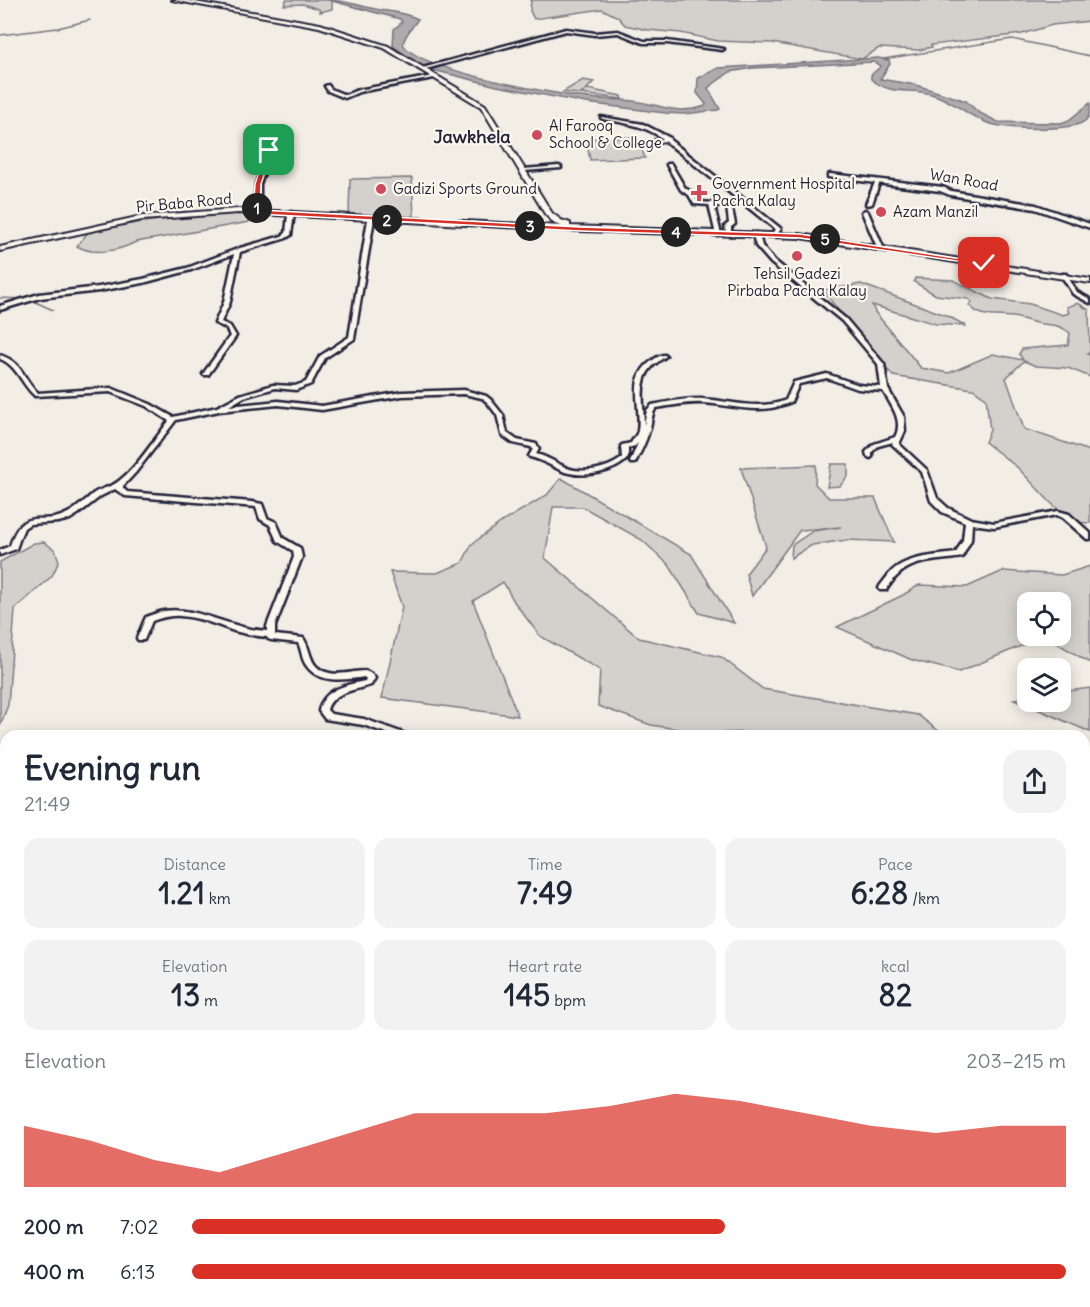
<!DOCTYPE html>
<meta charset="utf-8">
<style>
body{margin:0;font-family:Delius,sans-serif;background:#f2f2f3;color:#1f2937;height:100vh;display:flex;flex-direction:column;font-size:22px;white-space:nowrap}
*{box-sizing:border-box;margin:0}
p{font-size:20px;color:#747a83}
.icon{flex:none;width:33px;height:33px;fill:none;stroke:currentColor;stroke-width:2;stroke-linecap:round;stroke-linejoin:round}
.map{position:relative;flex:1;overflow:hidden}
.sheet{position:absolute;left:0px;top:730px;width:1090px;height:578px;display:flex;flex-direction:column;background:#fff;border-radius:18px 18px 0 0;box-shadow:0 3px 15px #0003}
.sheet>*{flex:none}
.buttons{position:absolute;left:1017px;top:592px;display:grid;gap:12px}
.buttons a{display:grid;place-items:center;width:54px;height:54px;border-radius:12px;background:#fff;box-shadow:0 3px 15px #0003;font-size:30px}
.pin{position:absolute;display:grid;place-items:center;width:51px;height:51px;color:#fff;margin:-26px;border-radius:12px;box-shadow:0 3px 9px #0006}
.km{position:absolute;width:30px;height:30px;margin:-15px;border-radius:50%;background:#222;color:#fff;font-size:16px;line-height:30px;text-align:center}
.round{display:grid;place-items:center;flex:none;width:63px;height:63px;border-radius:18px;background:#f2f2f3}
.headline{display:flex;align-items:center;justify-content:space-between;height:102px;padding:0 24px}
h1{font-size:33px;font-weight:800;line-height:45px}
.metrics{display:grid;grid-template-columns:repeat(3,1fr);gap:9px;height:102px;padding:6px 24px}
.metrics div{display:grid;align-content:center;border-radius:15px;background:#f2f2f3;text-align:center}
.metrics b{font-size:30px;font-weight:800}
.metrics small{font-size:16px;font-weight:400}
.metrics p{font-size:16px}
.chart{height:168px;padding:12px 24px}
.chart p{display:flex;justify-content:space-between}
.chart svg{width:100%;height:108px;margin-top:6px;fill:#d93025;opacity:.7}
ul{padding:0 24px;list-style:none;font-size:20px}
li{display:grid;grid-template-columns:96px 72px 1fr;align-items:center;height:45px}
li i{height:15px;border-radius:8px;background:#d93025}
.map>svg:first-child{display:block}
.green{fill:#d4d1cc;stroke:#7b7a84;stroke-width:1.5;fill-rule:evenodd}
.water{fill:#aeabad;stroke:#76747f;stroke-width:1.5}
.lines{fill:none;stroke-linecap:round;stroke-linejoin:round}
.stream{stroke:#76747f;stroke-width:1.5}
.minor-casing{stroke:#22223b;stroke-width:5}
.tertiary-casing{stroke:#22223b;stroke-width:5}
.secondary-casing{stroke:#22223b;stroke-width:4}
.minor{fill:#fbf7ec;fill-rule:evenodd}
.tertiary{fill:#fbf7ec;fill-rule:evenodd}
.secondary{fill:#fbf7ec;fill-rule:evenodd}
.route{fill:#d93025;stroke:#fff;stroke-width:1.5}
.poi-dot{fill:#d1495b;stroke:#fbf7ec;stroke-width:2}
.labels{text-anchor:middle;stroke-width:4.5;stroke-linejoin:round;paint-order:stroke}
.far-poi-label{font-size:15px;fill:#22223b;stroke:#fbf7ec;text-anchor:start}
.far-street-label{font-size:15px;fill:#22223b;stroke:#fbf7ec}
.far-quarter-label{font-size:18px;font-weight:bold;fill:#22223b;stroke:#fbf7ec}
</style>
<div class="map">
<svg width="1090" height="1307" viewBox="0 0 1090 1307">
<rect width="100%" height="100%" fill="#f2eee5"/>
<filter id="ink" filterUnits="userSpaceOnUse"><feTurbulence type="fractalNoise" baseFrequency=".0167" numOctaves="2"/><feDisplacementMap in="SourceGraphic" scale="12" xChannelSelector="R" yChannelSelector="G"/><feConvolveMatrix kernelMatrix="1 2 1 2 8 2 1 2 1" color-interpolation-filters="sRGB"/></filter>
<g filter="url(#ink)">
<g class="green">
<path d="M286,0H328L332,1V9L320,12L319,9L303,4L284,5Z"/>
<path d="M531,0H1090V21L1052,25L1022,34L931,45L932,47L919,50L879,48L862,59L772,43L718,41L681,33L648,30L625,25L618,17L602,9L534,19L530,11Z"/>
<path d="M583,80L594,82L581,94L588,89L621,96L622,99L563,92Z"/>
<path d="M637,137L645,158L590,160L586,139Z"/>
<path d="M412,178L414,217L349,215L350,179Z"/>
<path d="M238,213L251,214L249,222L136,242C118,251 94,256 77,246L89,231L106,227L190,216Z"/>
<path d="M915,278L953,280L992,299L1030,304L1063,315L1069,313L1067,307L1078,303L1089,310L1090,352L1087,354L1090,355V377L1068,368L1036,366L1024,361L1006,378L1024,429L1090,451V523L1073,522L1051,503L1018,468L985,442L990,430L986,398L973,389L893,376L855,333L823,290L861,284L948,316L966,326L936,324L872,305L875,312L921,368L949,373L993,354L1023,360L1019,354L1022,349L1068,345L1070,333C1058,323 1050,326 1036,323C1028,321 1021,318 1013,317C998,315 980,319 969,305L972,302L968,299L936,295L914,282Z"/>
<path d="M831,464H848V476L840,486L827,487Z"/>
<path d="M816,465L815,484L829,498H875L894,542L847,540L812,545L791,558L792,545L813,531L841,527L800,530L752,596L746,574L766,547L741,468Z"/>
<path d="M561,478L691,554L734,623L699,613L669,565L642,540L583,507H553L545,558L639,638L721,657L763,689L918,715L945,736H850L778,732L704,733L651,725L598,706L600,670L540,636L515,603L503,582L473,601L518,716L382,698L402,607L390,572L437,573L462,563L472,544L500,523L547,495Z"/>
<path d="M44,542L55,550L59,561L52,576L15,609L8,705L0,726V562L34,543Z"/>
<path d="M1090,566V663L1045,636L959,672L912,660L837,627L903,595L919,585L967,587L1003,571L1062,575ZM1028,603H1060V636H1028Z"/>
<path d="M1090,688V732L1014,699L1027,697L1028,702H1060L1061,692Z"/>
</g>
<path class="water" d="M328,0C343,0 356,5 371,8C388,12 402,11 418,19C414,25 404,36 403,44C417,70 558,95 591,98C605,100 619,99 633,101C660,104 675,116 705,106L706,104L697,93L698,78L718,68L878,58L889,60L890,64L880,79L916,85L966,101L978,112L998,122L1061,123L1069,120L1090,103C1090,110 1090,116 1086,120C1074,132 1008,129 991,124C967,117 956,101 931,94C908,87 893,97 871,79V75L881,66L874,62L753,68L730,72L708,88L720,109L718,110L684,114L665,113L586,103L497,86L421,67L393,46L394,29L402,22L400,19Z"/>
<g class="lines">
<g class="stream">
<path d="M0,35L58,28L90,20"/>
<path d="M883,59L1012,39L1090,56"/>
<path d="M0,298L25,299"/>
<path d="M31,300L53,310"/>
</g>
<defs>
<g id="minor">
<path d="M566,29L595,33L618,31L644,41H667L724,49L722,50L667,43H643L618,33L595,35L566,31L422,70L419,69Z"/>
<path d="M433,76L434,78L359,92L345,98L328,91L325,86L328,85L331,89L345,95L358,90Z"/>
<path d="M601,117L643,124L670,138V140L780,228L781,229L778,233L787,235L784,237L773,235L772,234L775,229L665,141L639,145L637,144L663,139C645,125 624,123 603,119L601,118Z"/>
<path d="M273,132L275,133L270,159L260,184V212L257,214L254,212L256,184L266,159L271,133Z"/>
<path d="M667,164H671L685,188L693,193L698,202L731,204L735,224L731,227V235L726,234L725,226L729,223L727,206H714L721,234L716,235L709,205L694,204L689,195L681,190L667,165Z"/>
<path d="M559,166L561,167V168L524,171L522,170L524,169Z"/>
<path d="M876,180L880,181L872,204L867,205L866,204Z"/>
<path d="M865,210L868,212L883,247L882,248L877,247L862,212Z"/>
<path d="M291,212L294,214L291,235L286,238L240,252L230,302L221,322L230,326L236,336L208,375H204L203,374L230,336L226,328L215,323L224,302L234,254L191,270L143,283L99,291L40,298L0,310V306L39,294L99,287L143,279L187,268L240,248L282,236L286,233L288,214Z"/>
<path d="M371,217L374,219L354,339L325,358L311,384L296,390L275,388L244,397L229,406L278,401L322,406L402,392L464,390L486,396L491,400L503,415L507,433L517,440L536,444L539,449L536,454C548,457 556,463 567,468C583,474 609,469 622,458L621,446L622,445L631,443C633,439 637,435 638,431C642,405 626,378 653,360C657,357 660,355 665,355L666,356C661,360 655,363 651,368C638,382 644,408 644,425L647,410L652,405C668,402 686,398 703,399C731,401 759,411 786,400L794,382L827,374L859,385L881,387L878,364L842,321L771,263L756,246L753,235L756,233L759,235L762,246L775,261L846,319L884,364L888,389L904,417L905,431L899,444L927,470L937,498L948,508L971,519L994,523L1058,511L1069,514L1090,533V539H1087L1063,518L1057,515L994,527L972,524L971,540L962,557C941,561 914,559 898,575C893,579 890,585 886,590H880L879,588L880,586C884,581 888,575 892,571C908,556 936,556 956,553L963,540L965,522L942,512L931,501L922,472L893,445L892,444L893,442L878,446L872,452V457L870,458L867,456L866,452L874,444L895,437C904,421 891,405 883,391L858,389L827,378L799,384L791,402C760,416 734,405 703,403C687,402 671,406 656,408C651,414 652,423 649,431C646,442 640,453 635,463H631L630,462L638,443L635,446L628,448V458C614,473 585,478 565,472C552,467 544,460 530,457L529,456L533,449L531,447L513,443L502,435L497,415L487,402L482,398L464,394L402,396L322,410L278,405L219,411L176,420L136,472L123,486V488L127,492L252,502L262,504L267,518L276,522L283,538L300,548L302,557L275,626V635L303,638C310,647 309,660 317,667C327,676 342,674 354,672C359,672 364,670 368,672C371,673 373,676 375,678L371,685C356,690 331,692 327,710L331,714L364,719L406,734L407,736H395L363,725L325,719L319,711C323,689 346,685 365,681L366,679L364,677C345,680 318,684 306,665C301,658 302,650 298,643L271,640L268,639L267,637C256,636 245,634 234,631C217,625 199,617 180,616C170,615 161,618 152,621L144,640H138L137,638L146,617C152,615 158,612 164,611C190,607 215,620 239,626C248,629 257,630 267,631V626L294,557L293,551L277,541L270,525L260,519L256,507L125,496L115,489L101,496L78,514L70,519L58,522L30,524L24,528L21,535L16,549L0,555V550L10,546C23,503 41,528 68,513C78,508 85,500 94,493C102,488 112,487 119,481C139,465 153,441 169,421L146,406L110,392L35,396C22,385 17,365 0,359V355C24,363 22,379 38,393L111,388L150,404L173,417L217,407L240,395L273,385L295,386L306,382L320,356L349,337L368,219Z"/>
<path d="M1062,274H1066L1077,292L1090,299V303L1073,294L1061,275Z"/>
<path d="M0,1183L6,1184V1196L0,1195Z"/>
<path d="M543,1302H557L559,1307H545Z"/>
<path d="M715,1302H731L729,1307H713Z"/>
</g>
<path id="tertiary" d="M830,174L943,187L951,191L1036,205L1090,224V228L1035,209L950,195L940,191L828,177V175Z"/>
<path id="secondary" d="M172,0H184L320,24L388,46L485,105L552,213L561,220L570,223V226L800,234L1090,279V283L800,238L580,231L238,213L142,220L0,251V247L142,216L238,209L562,226L555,224L545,214L481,107L384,48L319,27Z"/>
</defs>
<use href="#minor" class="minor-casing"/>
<use href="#tertiary" class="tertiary-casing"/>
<use href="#secondary" class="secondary-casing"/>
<use href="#minor" class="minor"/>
<use href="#tertiary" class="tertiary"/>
<use href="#secondary" class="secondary"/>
</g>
</g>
<path class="route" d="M269,149L272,150L261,184L260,210L580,227L800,234L987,263L984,265L800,238L580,231L256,214L253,212L255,184L267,150Z"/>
<g class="poi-dot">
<circle cx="537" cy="135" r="6"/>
<circle cx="381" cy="189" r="6"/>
<path d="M696 184h6v6h6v6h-6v6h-6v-6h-6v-6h6z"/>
<circle cx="881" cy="212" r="6"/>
<circle cx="797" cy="256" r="6"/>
</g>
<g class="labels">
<g class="far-poi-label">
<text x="549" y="131">Al Farooq<tspan x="549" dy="17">School &amp; College</tspan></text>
<text x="712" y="189">Government Hospital<tspan x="712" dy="17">Pacha Kalay</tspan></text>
<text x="393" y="194">Gadizi Sports Ground</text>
<text x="893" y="217">Azam Manzil</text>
<text x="797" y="279" text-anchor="middle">Tehsil Gadezi<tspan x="797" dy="17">Pirbaba Pacha Kalay</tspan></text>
</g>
<g class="far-street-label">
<text transform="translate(964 180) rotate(10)" y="5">Wan Road</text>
<text transform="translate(184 203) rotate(-5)" y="5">Pir Baba Road</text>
</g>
<g class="far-quarter-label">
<text x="472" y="143">Jawkhela</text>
</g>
</g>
</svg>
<div class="buttons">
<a><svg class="icon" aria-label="locate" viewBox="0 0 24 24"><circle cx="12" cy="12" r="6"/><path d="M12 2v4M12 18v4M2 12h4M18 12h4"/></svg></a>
<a><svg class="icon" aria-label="layers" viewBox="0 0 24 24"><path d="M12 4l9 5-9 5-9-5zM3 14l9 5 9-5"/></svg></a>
</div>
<div class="pin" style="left:269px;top:150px;background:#1e9e55"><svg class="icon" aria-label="arrive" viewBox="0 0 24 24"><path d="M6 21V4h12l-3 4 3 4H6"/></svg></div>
<div class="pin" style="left:984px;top:263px;background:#d93025"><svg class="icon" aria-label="check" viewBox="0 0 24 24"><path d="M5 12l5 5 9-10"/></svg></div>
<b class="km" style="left:257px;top:208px">1</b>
<b class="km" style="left:387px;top:220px">2</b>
<b class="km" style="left:530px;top:226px">3</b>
<b class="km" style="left:676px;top:232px">4</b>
<b class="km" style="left:825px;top:239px">5</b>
<section class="sheet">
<div class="headline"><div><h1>Evening run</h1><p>21:49</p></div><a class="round"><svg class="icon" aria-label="share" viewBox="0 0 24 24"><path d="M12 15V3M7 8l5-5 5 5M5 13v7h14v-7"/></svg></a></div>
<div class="metrics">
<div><p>Distance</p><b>1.21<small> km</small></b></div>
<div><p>Time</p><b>7:49</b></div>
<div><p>Pace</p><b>6:28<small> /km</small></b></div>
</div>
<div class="metrics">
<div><p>Elevation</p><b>13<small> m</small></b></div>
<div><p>Heart rate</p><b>145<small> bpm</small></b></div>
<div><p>kcal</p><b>82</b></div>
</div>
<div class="chart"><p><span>Elevation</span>203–215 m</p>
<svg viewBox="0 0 160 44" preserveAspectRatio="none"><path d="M0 44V19L10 25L20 33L30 38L40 30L50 22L60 14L70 14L80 14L90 11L100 6L110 9L120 14L130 19L140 22L150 19L160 19V44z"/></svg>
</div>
<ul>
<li><b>200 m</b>7:02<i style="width:61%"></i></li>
<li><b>400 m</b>6:13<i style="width:100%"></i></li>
</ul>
</section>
</div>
